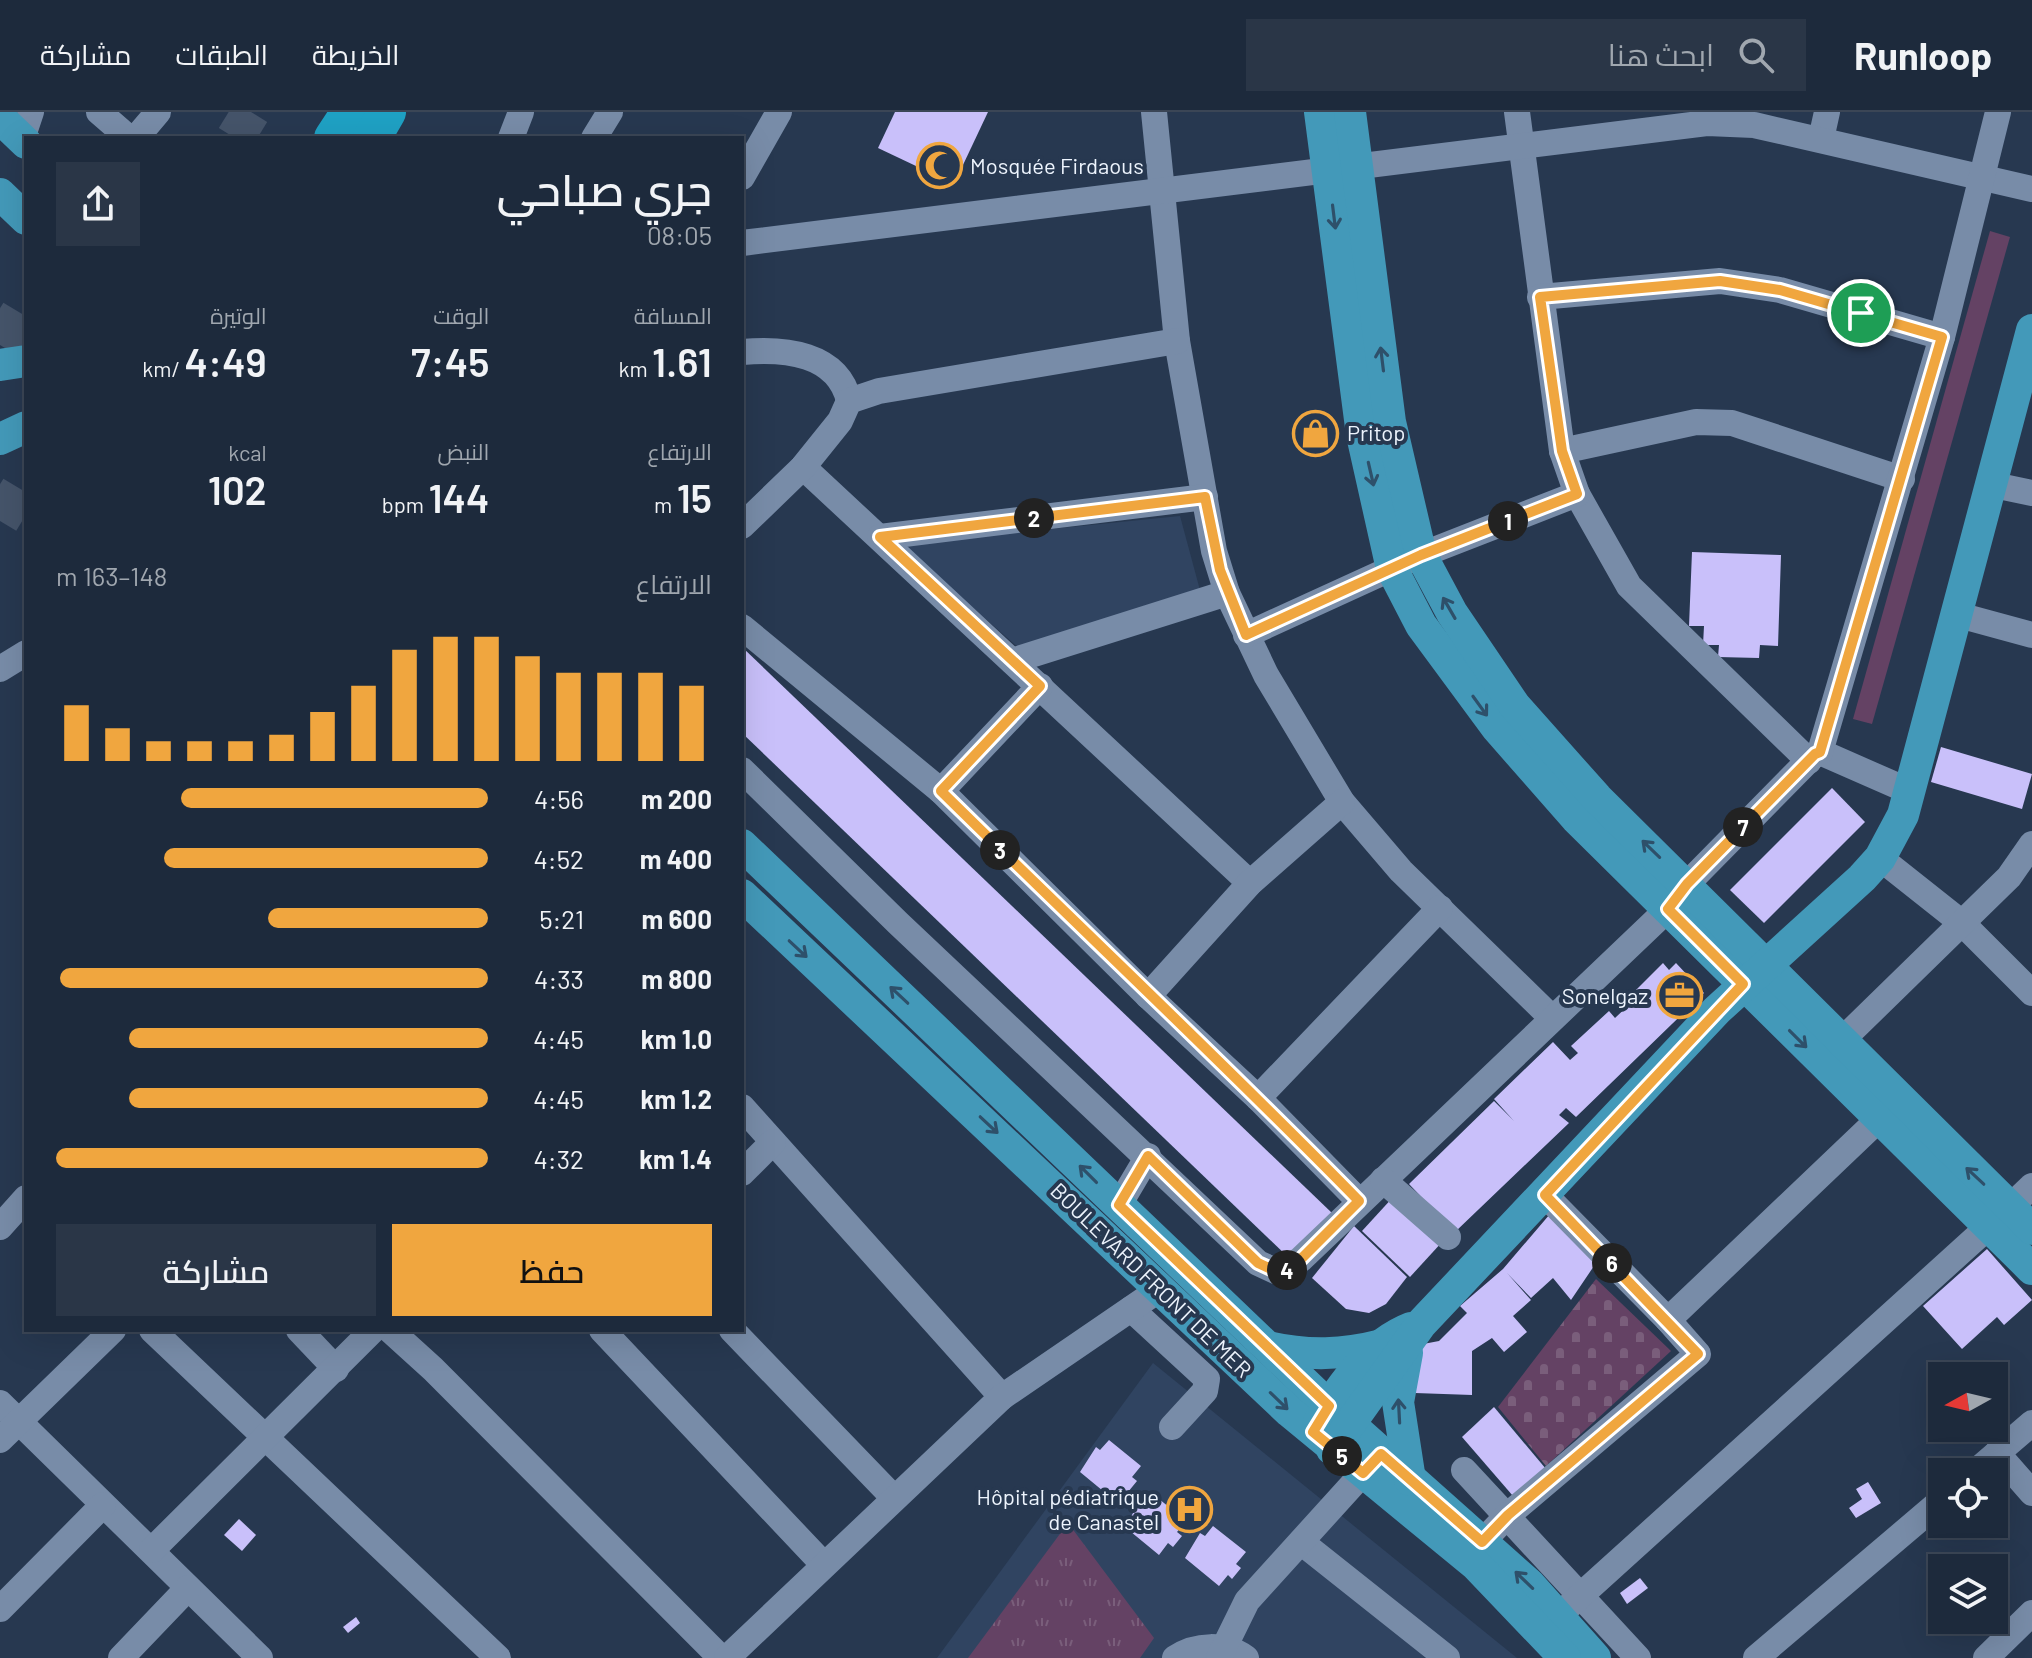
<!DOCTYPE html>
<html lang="ar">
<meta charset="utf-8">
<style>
body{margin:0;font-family:Barlow,Cairo,sans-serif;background:#2a3647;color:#f1f3f6;direction:rtl;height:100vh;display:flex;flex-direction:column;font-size:30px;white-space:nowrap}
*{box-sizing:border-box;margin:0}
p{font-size:26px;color:#a0a7af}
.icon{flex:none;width:44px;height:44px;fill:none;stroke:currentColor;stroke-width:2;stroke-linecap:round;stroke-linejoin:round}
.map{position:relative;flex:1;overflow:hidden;direction:ltr}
.panel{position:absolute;left:24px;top:24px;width:720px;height:1196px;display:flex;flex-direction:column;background:#1d2a3c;border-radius:0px;box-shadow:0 8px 32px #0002,0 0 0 2px #3b4656;direction:rtl}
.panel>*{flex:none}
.needle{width:52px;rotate:262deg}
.fabs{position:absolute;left:1928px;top:1250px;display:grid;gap:16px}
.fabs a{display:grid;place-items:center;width:80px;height:80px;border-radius:0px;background:#1d2a3c;box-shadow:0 8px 32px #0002,0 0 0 2px #3b4656;font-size:40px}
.pin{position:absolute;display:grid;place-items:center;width:68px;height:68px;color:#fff;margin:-34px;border:4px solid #fff;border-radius:50%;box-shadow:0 2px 8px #0007}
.km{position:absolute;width:40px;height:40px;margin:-20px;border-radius:50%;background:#222;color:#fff;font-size:22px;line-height:40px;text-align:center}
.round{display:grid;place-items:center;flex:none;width:84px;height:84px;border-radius:0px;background:#2a3647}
.summary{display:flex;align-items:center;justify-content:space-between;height:136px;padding:0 32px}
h1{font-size:44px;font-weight:600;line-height:60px}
.metrics{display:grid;grid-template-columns:repeat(3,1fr);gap:12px;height:136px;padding:8px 32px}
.metrics div{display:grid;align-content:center}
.metrics b{font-size:40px;font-weight:600}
.metrics small{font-size:22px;font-weight:400}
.metrics p{font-size:22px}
.chart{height:224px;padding:16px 32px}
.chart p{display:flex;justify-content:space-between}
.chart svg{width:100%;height:144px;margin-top:8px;stroke:#f0a63f;stroke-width:6}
.primary-button{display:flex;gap:16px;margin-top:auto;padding:16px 32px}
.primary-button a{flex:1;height:92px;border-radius:0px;background:#f0a63f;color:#111;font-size:32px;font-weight:600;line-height:92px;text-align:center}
.primary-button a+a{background:#2a3647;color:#f1f3f6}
ul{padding:0 32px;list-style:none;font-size:26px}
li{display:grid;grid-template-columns:128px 96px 1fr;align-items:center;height:60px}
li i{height:20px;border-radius:10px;background:#f0a63f}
header{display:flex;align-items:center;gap:48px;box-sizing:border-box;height:112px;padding:0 40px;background:#1d2a3c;border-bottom:2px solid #3b4656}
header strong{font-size:38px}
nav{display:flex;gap:44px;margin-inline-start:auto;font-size:28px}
.search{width:560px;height:72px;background:#2a3647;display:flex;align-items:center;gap:20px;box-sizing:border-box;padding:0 28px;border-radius:0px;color:#a0a7af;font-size:30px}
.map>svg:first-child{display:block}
.built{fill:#304461}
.green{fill:#644264}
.cemetery{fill:url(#cemetery-stones)}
.park{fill:url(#park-tufts)}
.building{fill:#c9c0fa}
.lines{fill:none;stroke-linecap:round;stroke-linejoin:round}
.highway-tunnel{stroke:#45546a;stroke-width:38;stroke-dasharray:38 19;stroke-linecap:butt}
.minor{stroke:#788ca8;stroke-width:26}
.major{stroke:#4399b9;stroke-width:32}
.highway{stroke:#1fa1c4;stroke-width:38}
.oneway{stroke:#2e506a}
.route-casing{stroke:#fff;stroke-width:16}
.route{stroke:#f0a63f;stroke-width:10}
.labels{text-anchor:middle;stroke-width:8;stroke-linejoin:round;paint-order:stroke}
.poi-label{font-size:22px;fill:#edf4fd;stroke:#273850;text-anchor:start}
.street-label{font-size:22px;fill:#edf4fd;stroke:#273850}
</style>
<header>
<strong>Runloop</strong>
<div class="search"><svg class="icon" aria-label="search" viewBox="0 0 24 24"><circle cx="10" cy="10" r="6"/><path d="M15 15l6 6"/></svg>ابحث هنا</div>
<nav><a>الخريطة</a><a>الطبقات</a><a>مشاركة</a></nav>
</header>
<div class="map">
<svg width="2032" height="1546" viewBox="0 0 2032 1546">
<defs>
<pattern id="cemetery-stones" width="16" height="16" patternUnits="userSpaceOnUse" patternTransform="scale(2)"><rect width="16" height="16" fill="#644264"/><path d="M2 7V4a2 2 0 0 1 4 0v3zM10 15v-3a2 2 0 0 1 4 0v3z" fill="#7a5e7b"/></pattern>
<pattern id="park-tufts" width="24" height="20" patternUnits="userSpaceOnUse" patternTransform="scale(2)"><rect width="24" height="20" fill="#644264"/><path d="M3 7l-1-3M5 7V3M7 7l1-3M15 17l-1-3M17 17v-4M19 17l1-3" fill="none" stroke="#7a5e7b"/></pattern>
</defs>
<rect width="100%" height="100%" fill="#273850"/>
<g class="built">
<path d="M1180,404L1201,482L1020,537L900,432Z"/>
<path d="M1153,1251L1517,1546H937Z"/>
</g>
<path class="green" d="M1990,119L2010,125L1872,612L1853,607Z"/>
<path class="cemetery" d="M1596,1167L1671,1239L1546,1354L1498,1295Z"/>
<path class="park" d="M1068,1411L1154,1526L1140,1546H968Z"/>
<g class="building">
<path d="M895,0H988L954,72L878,36Z"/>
<path d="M1692,440L1781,443L1778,534L1760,533L1759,546L1718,545L1719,533H1703L1704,514H1689Z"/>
<path d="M742,535L1332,1101L1289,1146L742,621Z"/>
<path d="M1941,635L2032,662L2022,697L1931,670Z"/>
<path d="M1832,676L1865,710L1764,811L1730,778Z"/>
<path d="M1663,851L1669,858L1676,851L1704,881L1576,1005L1566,996L1559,1003L1569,1011L1455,1120L1409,1072L1494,989L1514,1009L1494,987L1553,930L1570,948L1578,941L1571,934L1609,899L1615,906L1632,890L1628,886Z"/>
<path d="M1395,1083L1443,1129L1410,1165L1362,1119Z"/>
<path d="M1550,1102L1596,1151L1571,1188L1553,1166L1531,1186L1507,1161L1531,1188L1513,1204L1527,1220L1504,1240L1492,1226L1472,1239V1283L1415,1281L1418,1233L1439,1229L1467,1201L1460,1194L1503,1157Z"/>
<path d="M1354,1114L1407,1165L1386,1192L1369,1201L1346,1197L1312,1166Z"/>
<path d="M1987,1137L2032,1188L2004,1213L1997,1205L1962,1237L1923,1194Z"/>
<path d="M1494,1295L1546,1357L1513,1384L1462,1325Z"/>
<path d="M1109,1328L1141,1354L1132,1365L1137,1369L1128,1380L1123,1377L1114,1388L1080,1360L1096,1335L1100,1338Z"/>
<path d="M1868,1370L1881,1391L1856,1406L1849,1396L1862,1387L1856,1377Z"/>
<path d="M1153,1382L1186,1409L1177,1420L1182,1424L1173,1435L1168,1431L1159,1443L1125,1415L1140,1389L1145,1393Z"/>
<path d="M239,1407L256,1423L242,1439L224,1423Z"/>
<path d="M1213,1414L1246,1440L1236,1452L1241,1456L1232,1467L1228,1463L1219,1474L1185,1446L1200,1421L1205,1424Z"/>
<path d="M1640,1466L1648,1476L1627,1492L1620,1481Z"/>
<path d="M356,1505L360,1511L348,1521L343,1515Z"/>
</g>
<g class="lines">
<g class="highway-tunnel">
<path d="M235,26L251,0"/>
<path d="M0,233L26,190"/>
<path d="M0,409L26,366"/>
</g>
<g class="minor">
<path d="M99,0L129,26"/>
<path d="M1154,0L1177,229L1214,439L1227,481L1266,563L1342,690L1401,759L1551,905"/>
<path d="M1517,0L1562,339L1577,382L1629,474L1809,649"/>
<path d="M136,26L158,0"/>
<path d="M511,26L521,0"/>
<path d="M594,26L610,0"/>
<path d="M22,27L31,0"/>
<path d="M1821,27L1827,0"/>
<path d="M742,65L779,0"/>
<path d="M742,131L1707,11L1754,13L2032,77"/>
<path d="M1540,185L1720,169L1780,178L1942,225"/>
<path d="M742,240C784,236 838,241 849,289"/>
<path d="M1562,339L1696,310L1732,311L1902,367"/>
<path d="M803,355L1250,771"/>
<path d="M1989,372L2032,381"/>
<path d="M742,414L803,355L840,309L849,289L879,279L1177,229"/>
<path d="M880,425L1205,385"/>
<path d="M1955,502L2032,523"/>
<path d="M742,515L941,679L1148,884L1258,986L1359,1089"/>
<path d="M1246,523L1421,443L1577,382"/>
<path d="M1012,549L1227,481"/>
<path d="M0,557L26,541"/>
<path d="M1820,640L1909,679"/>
<path d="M742,658L898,811L1258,1151L1282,1162L1301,1147L1668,797L1687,772L1815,642L1820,640L1942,225L1998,0"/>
<path d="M941,679L1040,574"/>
<path d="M1880,746L1962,811L2032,881"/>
<path d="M1148,884L1250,771L1342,690"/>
<path d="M1842,928L2009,765L2032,732"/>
<path d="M1258,986L1440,796"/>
<path d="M742,995L1002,1285"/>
<path d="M742,1061L773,1030"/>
<path d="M1383,1068L1448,1125"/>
<path d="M1545,1083L1668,1208"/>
<path d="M1119,1093L1148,1044"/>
<path d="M2009,1096L2032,1074"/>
<path d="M0,1115L26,1086"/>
<path d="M1131,1197L1207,1267L1205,1279L1172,1315"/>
<path d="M152,1218L498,1546"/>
<path d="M299,1218L336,1257"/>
<path d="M390,1218L433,1257L721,1546"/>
<path d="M602,1218L824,1453"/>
<path d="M732,1218L894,1386"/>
<path d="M0,1291L260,1546"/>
<path d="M0,1328L113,1218"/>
<path d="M1997,1341L2032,1381"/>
<path d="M1464,1358L1638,1546"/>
<path d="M1975,1360L2032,1311"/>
<path d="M1301,1430L1447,1546"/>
<path d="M1482,1430L1508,1403L1698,1242L1668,1208L1879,1007"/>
<path d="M152,1438L373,1218"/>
<path d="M0,1497L103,1393"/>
<path d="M1558,1504L1988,1115"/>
<path d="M121,1546L188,1476"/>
<path d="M727,1546L1002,1285L1160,1177"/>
<path d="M1175,1546C1196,1532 1225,1531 1246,1546"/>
<path d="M1219,1546L1247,1489L1363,1361"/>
<path d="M1756,1546L1942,1388"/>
<path d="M1986,1546L2032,1501"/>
</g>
<g class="major">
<path d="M1320,0L1362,323L1392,457L1421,513L1497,616L1576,706L2032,1157"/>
<path d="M1350,0L1390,310L1421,443L1452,501L1515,594L1597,686L2032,1117"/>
<path d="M0,6L26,31"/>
<path d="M0,82L26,107"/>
<path d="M0,253L26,249"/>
<path d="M0,327L26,315"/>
<path d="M742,733L1329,1294L1529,1472L1595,1546"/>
<path d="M742,783L1290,1300L1476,1453L1565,1546"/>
<path d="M1268,1235C1308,1244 1343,1243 1382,1233"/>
<path d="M1407,1241L1398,1290L1410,1368"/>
<path d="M1319,1310C1341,1274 1370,1232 1411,1216"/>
<path d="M1332,1337L1421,1212L1717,898L1862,766L1880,746L1903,703L2032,218"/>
</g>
<g class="highway">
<path d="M333,26L350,0"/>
<path d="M372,26L387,0"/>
</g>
</g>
<defs><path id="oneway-shaft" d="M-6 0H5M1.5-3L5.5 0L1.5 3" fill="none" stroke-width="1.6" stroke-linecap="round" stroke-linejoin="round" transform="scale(2)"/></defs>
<g class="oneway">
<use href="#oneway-shaft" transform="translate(1334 105) rotate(83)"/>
<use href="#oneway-shaft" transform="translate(1382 247) rotate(-97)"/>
<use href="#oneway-shaft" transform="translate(1371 362) rotate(77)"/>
<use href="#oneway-shaft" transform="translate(1449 496) rotate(-120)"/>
<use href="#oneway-shaft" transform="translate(1480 594) rotate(54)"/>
<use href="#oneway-shaft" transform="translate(1651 737) rotate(-136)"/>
<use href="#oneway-shaft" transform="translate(798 837) rotate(43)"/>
<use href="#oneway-shaft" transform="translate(899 883) rotate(-137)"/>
<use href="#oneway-shaft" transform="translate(1798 927) rotate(45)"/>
<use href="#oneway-shaft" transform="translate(989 1013) rotate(43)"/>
<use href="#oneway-shaft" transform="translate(1088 1062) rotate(-135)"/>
<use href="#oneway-shaft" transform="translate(1975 1064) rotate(-137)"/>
<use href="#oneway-shaft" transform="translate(1279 1289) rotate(44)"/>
<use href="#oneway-shaft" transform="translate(1399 1299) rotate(-93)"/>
<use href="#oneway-shaft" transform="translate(1524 1468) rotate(-136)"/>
</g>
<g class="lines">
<defs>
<path id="route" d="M1720,169L1780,178L1942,225L1820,640L1815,642L1687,772L1668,797L1743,872L1545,1083L1698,1242L1508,1403L1482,1430L1381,1342L1363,1361L1313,1320L1329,1294L1119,1093L1148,1044L1258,1151L1282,1162L1301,1147L1359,1089C1223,950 1080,816 941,679L1040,574L880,425L1205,385L1220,458L1246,523L1421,443L1577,382L1562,339L1540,185Z"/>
</defs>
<use href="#route" class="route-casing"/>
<use href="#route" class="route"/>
</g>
<defs>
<symbol id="mosque-ring" viewBox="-11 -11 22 22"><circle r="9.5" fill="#273850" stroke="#f0a63f" stroke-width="1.5"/><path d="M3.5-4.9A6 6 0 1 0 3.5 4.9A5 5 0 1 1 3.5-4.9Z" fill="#f0a63f"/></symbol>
<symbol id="shop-ring" viewBox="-11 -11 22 22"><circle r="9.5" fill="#273850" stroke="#f0a63f" stroke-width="1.5"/><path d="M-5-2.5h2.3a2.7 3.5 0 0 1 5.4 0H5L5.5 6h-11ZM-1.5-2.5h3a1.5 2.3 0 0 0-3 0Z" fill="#f0a63f"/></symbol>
<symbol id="office-ring" viewBox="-11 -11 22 22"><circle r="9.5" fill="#273850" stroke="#f0a63f" stroke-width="1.5"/><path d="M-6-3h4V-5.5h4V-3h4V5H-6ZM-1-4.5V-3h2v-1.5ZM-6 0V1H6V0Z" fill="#f0a63f"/></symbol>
<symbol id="hospital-ring" viewBox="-11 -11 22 22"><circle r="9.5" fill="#273850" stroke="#f0a63f" stroke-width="1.5"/><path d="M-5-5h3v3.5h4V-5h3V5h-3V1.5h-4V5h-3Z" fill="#f0a63f"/></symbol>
</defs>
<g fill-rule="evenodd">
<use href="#mosque-ring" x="914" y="28" width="51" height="51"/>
<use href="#shop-ring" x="1290" y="296" width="51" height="51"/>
<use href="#office-ring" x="1654" y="858" width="51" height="51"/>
<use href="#hospital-ring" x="1164" y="1372" width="51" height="51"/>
</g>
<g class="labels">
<g class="poi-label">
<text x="970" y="62">Mosquée Firdaous</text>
<text x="1347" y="329">Pritop</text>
<text x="1648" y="892" text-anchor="end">Sonelgaz</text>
<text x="1159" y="1393" text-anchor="end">Hôpital pédiatrique<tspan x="1159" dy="25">de Canastel</tspan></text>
</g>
<g class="street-label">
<text transform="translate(1151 1168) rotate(44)" y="8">BOULEVARD FRONT DE MER</text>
</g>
</g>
</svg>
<div class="fabs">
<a><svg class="needle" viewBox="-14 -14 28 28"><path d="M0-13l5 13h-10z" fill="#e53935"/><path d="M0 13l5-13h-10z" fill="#a0a7af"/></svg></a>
<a><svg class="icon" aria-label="locate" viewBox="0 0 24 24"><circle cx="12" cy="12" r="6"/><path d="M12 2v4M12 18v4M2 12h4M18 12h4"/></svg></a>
<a><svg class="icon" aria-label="layers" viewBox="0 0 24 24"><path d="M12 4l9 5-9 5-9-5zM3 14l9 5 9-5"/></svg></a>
</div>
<div class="pin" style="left:1861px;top:201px;background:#1e9e55"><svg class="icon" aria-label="arrive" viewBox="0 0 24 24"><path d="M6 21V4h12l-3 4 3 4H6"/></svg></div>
<b class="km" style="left:1508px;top:409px">1</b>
<b class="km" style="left:1034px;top:406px">2</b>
<b class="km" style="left:1000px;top:738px">3</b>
<b class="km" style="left:1287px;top:1158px">4</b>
<b class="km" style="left:1342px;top:1344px">5</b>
<b class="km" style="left:1612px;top:1151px">6</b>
<b class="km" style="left:1743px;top:715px">7</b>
<section class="panel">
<div class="summary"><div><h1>جري صباحي</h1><p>08:05</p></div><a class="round"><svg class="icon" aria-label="share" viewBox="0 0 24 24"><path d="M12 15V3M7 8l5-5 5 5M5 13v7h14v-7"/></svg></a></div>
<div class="metrics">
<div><p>المسافة</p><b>1.61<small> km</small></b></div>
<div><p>الوقت</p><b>7:45</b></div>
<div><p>الوتيرة</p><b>4:49<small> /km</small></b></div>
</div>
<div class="metrics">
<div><p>الارتفاع</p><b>15<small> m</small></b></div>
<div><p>النبض</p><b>144<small> bpm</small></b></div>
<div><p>kcal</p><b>102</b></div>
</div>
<div class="chart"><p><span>الارتفاع</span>148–163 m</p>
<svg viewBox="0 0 160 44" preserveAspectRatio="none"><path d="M5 44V27M15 44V34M25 44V38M35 44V38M45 44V38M55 44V36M65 44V29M75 44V21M85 44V10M95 44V6M105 44V6M115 44V12M125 44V17M135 44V17M145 44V17M155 44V21"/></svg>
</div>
<ul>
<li><b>200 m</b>4:56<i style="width:71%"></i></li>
<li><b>400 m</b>4:52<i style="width:75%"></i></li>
<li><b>600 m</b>5:21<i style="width:51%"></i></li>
<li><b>800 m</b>4:33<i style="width:99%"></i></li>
<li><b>1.0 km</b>4:45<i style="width:83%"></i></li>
<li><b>1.2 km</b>4:45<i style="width:83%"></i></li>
<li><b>1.4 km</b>4:32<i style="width:100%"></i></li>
</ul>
<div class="primary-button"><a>حفظ</a><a>مشاركة</a></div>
</section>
</div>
